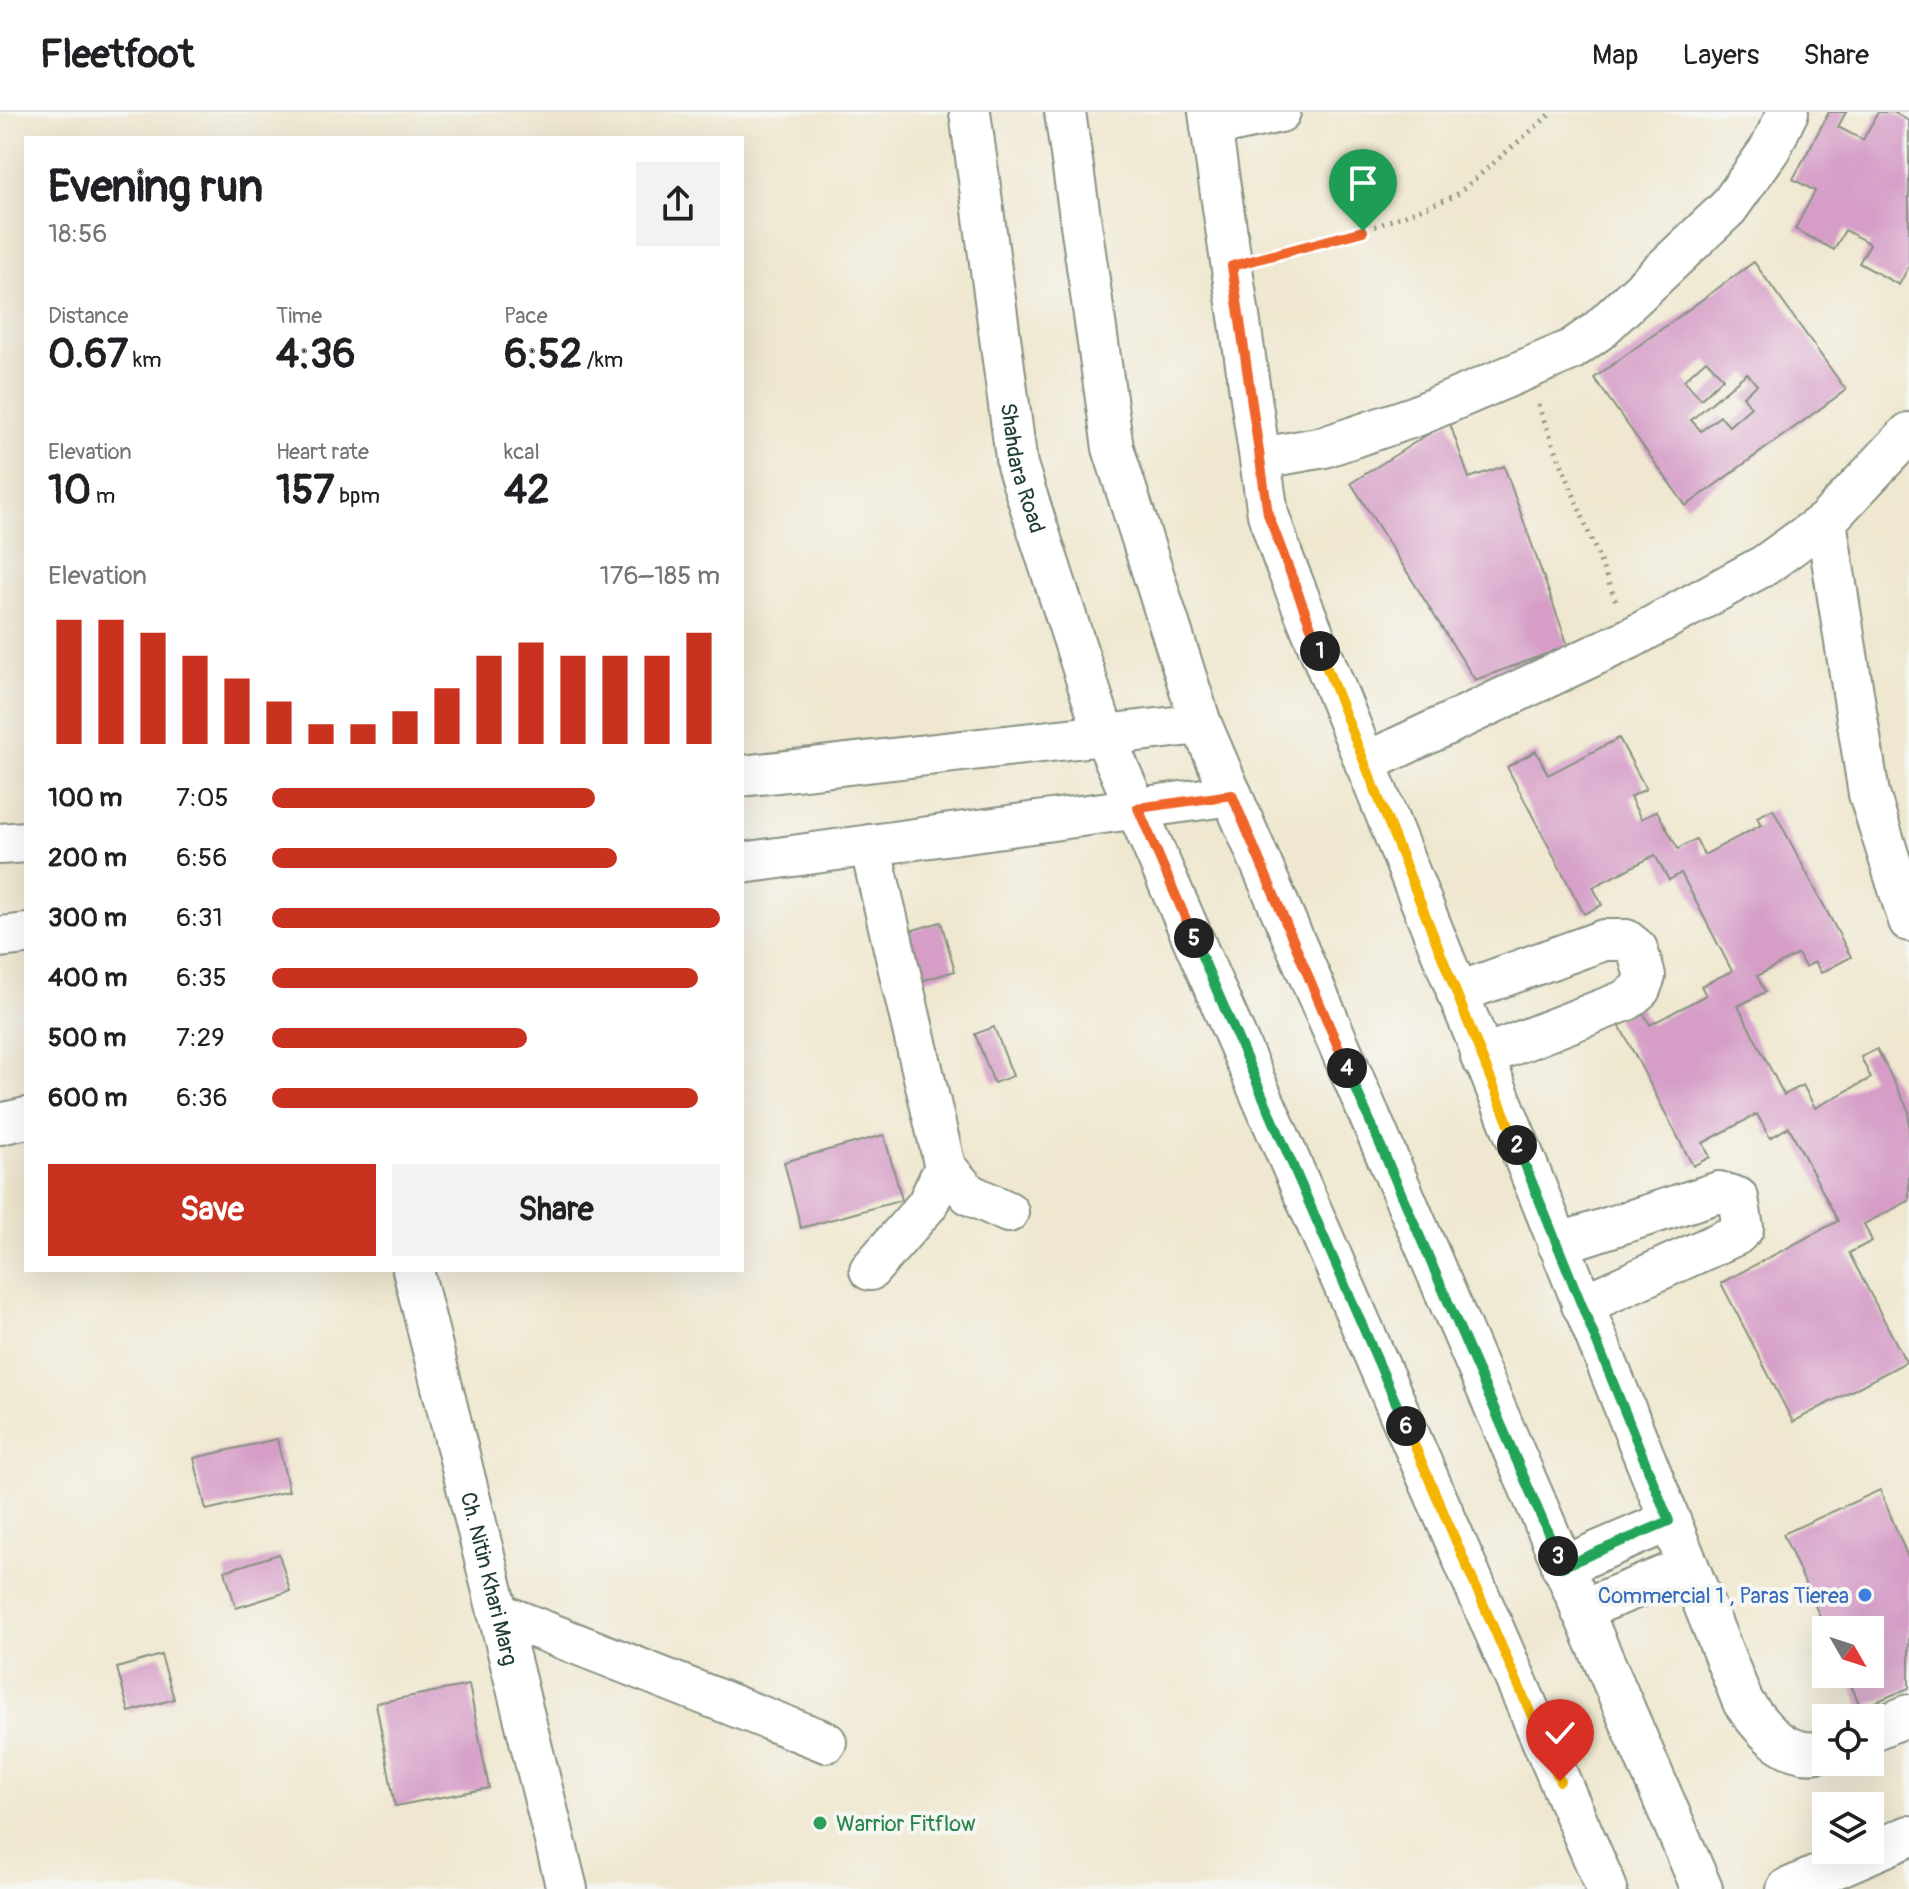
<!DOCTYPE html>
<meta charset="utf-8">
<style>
body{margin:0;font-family:Pangolin,sans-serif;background:#f2f2f2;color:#202124;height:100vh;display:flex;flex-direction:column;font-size:30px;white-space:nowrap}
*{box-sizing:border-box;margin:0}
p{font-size:26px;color:#757577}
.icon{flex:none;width:44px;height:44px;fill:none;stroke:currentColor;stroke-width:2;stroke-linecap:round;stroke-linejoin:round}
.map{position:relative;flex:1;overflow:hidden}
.panel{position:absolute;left:24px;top:24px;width:720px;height:1136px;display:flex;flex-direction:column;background:#fff;border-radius:0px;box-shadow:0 8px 32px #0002}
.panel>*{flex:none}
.needle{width:52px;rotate:129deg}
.fabs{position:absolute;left:1812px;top:1504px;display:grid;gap:16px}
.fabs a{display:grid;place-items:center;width:72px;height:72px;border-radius:0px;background:#fff;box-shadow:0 8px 32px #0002;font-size:40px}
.pin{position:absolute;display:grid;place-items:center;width:68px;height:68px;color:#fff;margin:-82px -34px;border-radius:50% 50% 50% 0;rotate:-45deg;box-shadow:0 0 8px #0007}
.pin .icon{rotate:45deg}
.km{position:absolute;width:40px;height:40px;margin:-20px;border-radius:50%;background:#222;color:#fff;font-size:22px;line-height:40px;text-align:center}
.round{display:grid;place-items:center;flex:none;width:84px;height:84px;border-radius:0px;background:#f2f2f2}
.summary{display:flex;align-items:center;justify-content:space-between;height:136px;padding:0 24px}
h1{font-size:44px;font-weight:700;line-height:60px}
.figures{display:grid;grid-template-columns:repeat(3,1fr);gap:12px;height:136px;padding:8px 24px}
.figures div{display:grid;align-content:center}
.figures b{font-size:40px;font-weight:700}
.figures small{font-size:22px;font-weight:400}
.figures p{font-size:22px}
.chart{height:224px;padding:16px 24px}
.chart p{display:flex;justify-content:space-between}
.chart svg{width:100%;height:144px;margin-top:8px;stroke:#c8321e;stroke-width:6}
.primary-button{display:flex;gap:16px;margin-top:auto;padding:16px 24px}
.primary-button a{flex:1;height:92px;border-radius:0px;background:#c8321e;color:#fff;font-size:32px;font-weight:700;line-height:92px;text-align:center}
.primary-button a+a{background:#f2f2f2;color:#202124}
ul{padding:0 24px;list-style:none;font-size:26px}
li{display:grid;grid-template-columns:128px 96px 1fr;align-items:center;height:60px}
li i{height:20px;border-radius:10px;background:#c8321e}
header{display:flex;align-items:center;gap:48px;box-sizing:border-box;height:112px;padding:0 40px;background:#fff;border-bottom:2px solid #e0e0e0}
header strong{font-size:38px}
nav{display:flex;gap:44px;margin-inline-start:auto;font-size:28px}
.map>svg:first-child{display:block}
.building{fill:#d69ec7;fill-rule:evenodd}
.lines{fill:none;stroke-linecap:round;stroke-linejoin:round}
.minor-casing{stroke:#879282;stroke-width:44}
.path{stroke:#879282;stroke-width:5;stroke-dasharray:2 6;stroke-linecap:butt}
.minor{stroke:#fff;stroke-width:40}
.split-1-casing{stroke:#fff;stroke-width:16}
.split-2-casing{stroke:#fff;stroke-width:16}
.split-3-casing{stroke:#fff;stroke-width:16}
.split-4-casing{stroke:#fff;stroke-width:16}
.split-5-casing{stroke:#fff;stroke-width:16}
.split-6-casing{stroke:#fff;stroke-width:16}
.split-7-casing{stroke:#fff;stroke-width:16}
.split-1{stroke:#f0652b;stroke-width:10}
.split-2{stroke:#f5b400;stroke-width:10}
.split-3{stroke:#22a559;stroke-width:10}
.split-4{stroke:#22a559;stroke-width:10}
.split-5{stroke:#f0652b;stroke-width:10}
.split-6{stroke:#22a559;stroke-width:10}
.split-7{stroke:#f5b400;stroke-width:10}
.shop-dot{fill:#3f7fe0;stroke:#f6f6f2;stroke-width:3}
.leisure-dot{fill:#2e9e5b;stroke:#f6f6f2;stroke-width:3}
.labels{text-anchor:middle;stroke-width:8;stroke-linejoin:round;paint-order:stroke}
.street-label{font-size:22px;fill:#1f3d34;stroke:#f6f6f2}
.shop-label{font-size:22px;fill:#366cbe;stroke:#f6f6f2;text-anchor:end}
.leisure-label{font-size:22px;fill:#27864d;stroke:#f6f6f2;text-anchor:start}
</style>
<header>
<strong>Fleetfoot</strong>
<nav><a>Map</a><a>Layers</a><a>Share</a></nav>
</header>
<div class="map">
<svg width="1909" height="1777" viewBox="0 0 1909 1777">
<rect width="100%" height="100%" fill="#f6f6f2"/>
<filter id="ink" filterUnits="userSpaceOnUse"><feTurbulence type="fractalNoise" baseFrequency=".0125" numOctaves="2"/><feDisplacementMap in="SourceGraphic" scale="16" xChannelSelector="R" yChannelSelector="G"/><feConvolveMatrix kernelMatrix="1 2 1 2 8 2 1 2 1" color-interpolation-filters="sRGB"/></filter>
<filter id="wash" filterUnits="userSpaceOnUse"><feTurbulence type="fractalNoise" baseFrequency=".006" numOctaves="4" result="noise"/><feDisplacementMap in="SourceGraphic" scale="32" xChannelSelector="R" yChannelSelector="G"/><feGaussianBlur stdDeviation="1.8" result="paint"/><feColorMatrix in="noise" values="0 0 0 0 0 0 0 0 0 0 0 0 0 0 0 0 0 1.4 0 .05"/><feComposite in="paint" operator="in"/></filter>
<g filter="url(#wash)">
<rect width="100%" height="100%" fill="#efe7cf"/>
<g id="blocks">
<g class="building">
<path d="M1829,0H1846L1838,15L1863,28L1878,0H1893L1909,9V154L1899,173L1859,151L1870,132L1845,118L1834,138L1795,117L1815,79L1793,67Z"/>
<path d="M1754,150L1846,278L1686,394L1594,266ZM1706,248L1723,266L1701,287L1684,268ZM1747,261L1757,273L1743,284L1751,295L1729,314L1720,304L1701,319L1691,308Z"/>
<path d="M1449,309L1469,366L1504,354L1568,534L1475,568L1351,371Z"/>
<path d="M1619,626L1646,677L1630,685L1641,707L1657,699L1678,737L1696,727L1704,743L1761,713L1757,705L1773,697L1851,845L1821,861L1815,850L1805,855L1798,842L1757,864L1765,880L1738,894L1784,983L1803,973L1815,996L1871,966L1861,945L1877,937L1909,999V1089L1864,1112L1872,1129L1849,1141L1906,1250L1793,1310L1721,1171L1838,1109L1789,1015L1770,1026L1757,1002L1703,1031L1710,1045L1693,1054L1616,907L1640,894L1650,913L1706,883L1701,874L1732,859L1681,761L1669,768L1655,743L1593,775L1602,793L1584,802L1507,655L1536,639L1548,663Z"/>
<path d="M941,810L955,859L917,870L903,821Z"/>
<path d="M994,915L1013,964L994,971L975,922Z"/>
<path d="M884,1023L902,1088L801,1116L784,1050Z"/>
<path d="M277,1327L289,1379L206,1398L194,1346Z"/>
<path d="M1880,1378L1909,1448V1576L1861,1596L1846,1562H1870V1518H1826L1783,1422Z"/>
<path d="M279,1442L290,1479L236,1496L225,1459Z"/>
<path d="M161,1543L174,1587L129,1600L117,1556Z"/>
<path d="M469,1573L489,1676L395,1694L376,1591Z"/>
</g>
</g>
</g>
<g filter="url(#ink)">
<use href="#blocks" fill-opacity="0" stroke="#879282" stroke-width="2"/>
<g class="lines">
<defs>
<g id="minor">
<path id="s1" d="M970,0L1017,353L1105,625L1607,1777"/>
<path d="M1065,0L1113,336L1201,612L1702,1777"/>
<path d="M1209,0L1268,402L1283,446L1743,1590C1762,1617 1788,1650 1826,1638"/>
<path d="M1211,15L1280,0"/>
<path d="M1262,346L1324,335L1416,304L1571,238L1598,219L1728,96L1770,37L1788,0"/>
<path d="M1826,409L1869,682L1909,809"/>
<path d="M1365,651L1631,526L1765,453L1826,409L1909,321"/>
<path d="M742,664L1201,612"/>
<path d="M0,732L26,730"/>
<path d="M870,733L945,1055L927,1093L870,1158"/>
<path d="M742,751L1232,683"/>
<path d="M0,825L26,822"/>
<path d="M1457,881L1604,828H1626L1637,837L1645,864L1640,877L1627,888L1481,945"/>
<path d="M0,1012L26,1006"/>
<path d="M945,1055L969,1082L1008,1100"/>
<path d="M1558,1132L1719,1080L1738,1086L1743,1116L1736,1123L1582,1193"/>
<path id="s2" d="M413,1158L567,1777"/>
<path d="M1562,1455L1669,1409"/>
<path d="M1581,1498L1687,1455"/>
<path d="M498,1501L826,1630"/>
<path d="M1870,1619L1909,1603"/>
<path d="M1787,1777L1909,1724"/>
</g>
</defs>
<use href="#minor" class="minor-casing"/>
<g class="path">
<path d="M1267,145L1363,119L1455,84L1553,0"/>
<path d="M1538,293L1617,492"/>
</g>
<use href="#minor" class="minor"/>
</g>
</g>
<g class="lines" filter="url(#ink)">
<defs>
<path id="split-1" d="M1320,539L1268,402L1232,154L1363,119"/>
<path id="split-2" d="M1320,539L1517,1033"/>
<path id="split-3" d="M1517,1033L1669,1409L1562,1455L1558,1444"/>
<path id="split-4" d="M1347,956L1558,1444"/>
<path id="split-5" d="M1194,826L1138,696L1232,683L1347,956"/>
<path id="split-6" d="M1194,826L1406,1314"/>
<path id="split-7" d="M1406,1314L1560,1669"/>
</defs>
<use href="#split-1" class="split-1-casing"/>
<use href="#split-2" class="split-2-casing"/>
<use href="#split-3" class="split-3-casing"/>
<use href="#split-4" class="split-4-casing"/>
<use href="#split-5" class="split-5-casing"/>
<use href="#split-6" class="split-6-casing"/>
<use href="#split-7" class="split-7-casing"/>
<use href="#split-1" class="split-1"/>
<use href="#split-2" class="split-2"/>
<use href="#split-3" class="split-3"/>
<use href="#split-4" class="split-4"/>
<use href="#split-5" class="split-5"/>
<use href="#split-6" class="split-6"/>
<use href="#split-7" class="split-7"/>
</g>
<circle class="shop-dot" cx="1865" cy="1483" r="8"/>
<circle class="leisure-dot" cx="820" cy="1711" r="8"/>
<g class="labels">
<g class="street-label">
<text dy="8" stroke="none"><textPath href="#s1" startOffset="360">Shahdara Road</textPath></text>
<text dy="8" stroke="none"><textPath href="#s2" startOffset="318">Ch. Nitin Khari Marg</textPath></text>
</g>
<g class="shop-label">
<text x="1849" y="1491">Commercial 1 , Paras Tierea</text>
</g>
<g class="leisure-label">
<text x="836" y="1719">Warrior Fitflow</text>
</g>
</g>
</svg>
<div class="fabs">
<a><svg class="needle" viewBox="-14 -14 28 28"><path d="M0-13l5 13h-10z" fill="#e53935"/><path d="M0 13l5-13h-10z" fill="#757577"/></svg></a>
<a><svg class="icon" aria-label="locate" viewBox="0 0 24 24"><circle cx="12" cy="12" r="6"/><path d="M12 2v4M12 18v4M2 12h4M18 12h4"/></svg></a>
<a><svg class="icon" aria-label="layers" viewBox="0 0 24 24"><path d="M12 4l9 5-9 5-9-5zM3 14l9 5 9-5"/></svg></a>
</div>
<div class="pin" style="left:1363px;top:119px;background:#1e9e55"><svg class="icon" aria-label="arrive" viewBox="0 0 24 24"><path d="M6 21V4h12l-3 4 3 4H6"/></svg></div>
<div class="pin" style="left:1560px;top:1669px;background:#d93025"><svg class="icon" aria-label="check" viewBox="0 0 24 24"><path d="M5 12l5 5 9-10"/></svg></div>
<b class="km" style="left:1320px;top:539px">1</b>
<b class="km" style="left:1517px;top:1033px">2</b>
<b class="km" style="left:1558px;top:1444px">3</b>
<b class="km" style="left:1347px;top:956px">4</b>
<b class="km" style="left:1194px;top:826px">5</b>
<b class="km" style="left:1406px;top:1314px">6</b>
<section class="panel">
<div class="summary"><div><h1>Evening run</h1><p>18:56</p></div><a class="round"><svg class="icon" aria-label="share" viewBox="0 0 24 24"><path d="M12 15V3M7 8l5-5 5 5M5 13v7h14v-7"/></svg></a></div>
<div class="figures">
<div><p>Distance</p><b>0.67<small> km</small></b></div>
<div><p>Time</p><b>4:36</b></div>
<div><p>Pace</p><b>6:52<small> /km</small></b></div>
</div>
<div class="figures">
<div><p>Elevation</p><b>10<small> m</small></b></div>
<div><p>Heart rate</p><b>157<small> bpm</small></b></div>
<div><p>kcal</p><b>42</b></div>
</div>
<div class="chart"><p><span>Elevation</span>176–185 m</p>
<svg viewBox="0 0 160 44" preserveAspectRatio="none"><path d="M5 44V6M15 44V6M25 44V10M35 44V17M45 44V24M55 44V31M65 44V38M75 44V38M85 44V34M95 44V27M105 44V17M115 44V13M125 44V17M135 44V17M145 44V17M155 44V10"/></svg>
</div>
<ul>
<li><b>100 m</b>7:05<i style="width:72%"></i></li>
<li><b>200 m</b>6:56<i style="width:77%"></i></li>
<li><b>300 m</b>6:31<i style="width:100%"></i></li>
<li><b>400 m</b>6:35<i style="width:95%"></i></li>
<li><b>500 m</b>7:29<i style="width:57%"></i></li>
<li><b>600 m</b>6:36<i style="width:95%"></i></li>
</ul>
<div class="primary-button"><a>Save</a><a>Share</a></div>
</section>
</div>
